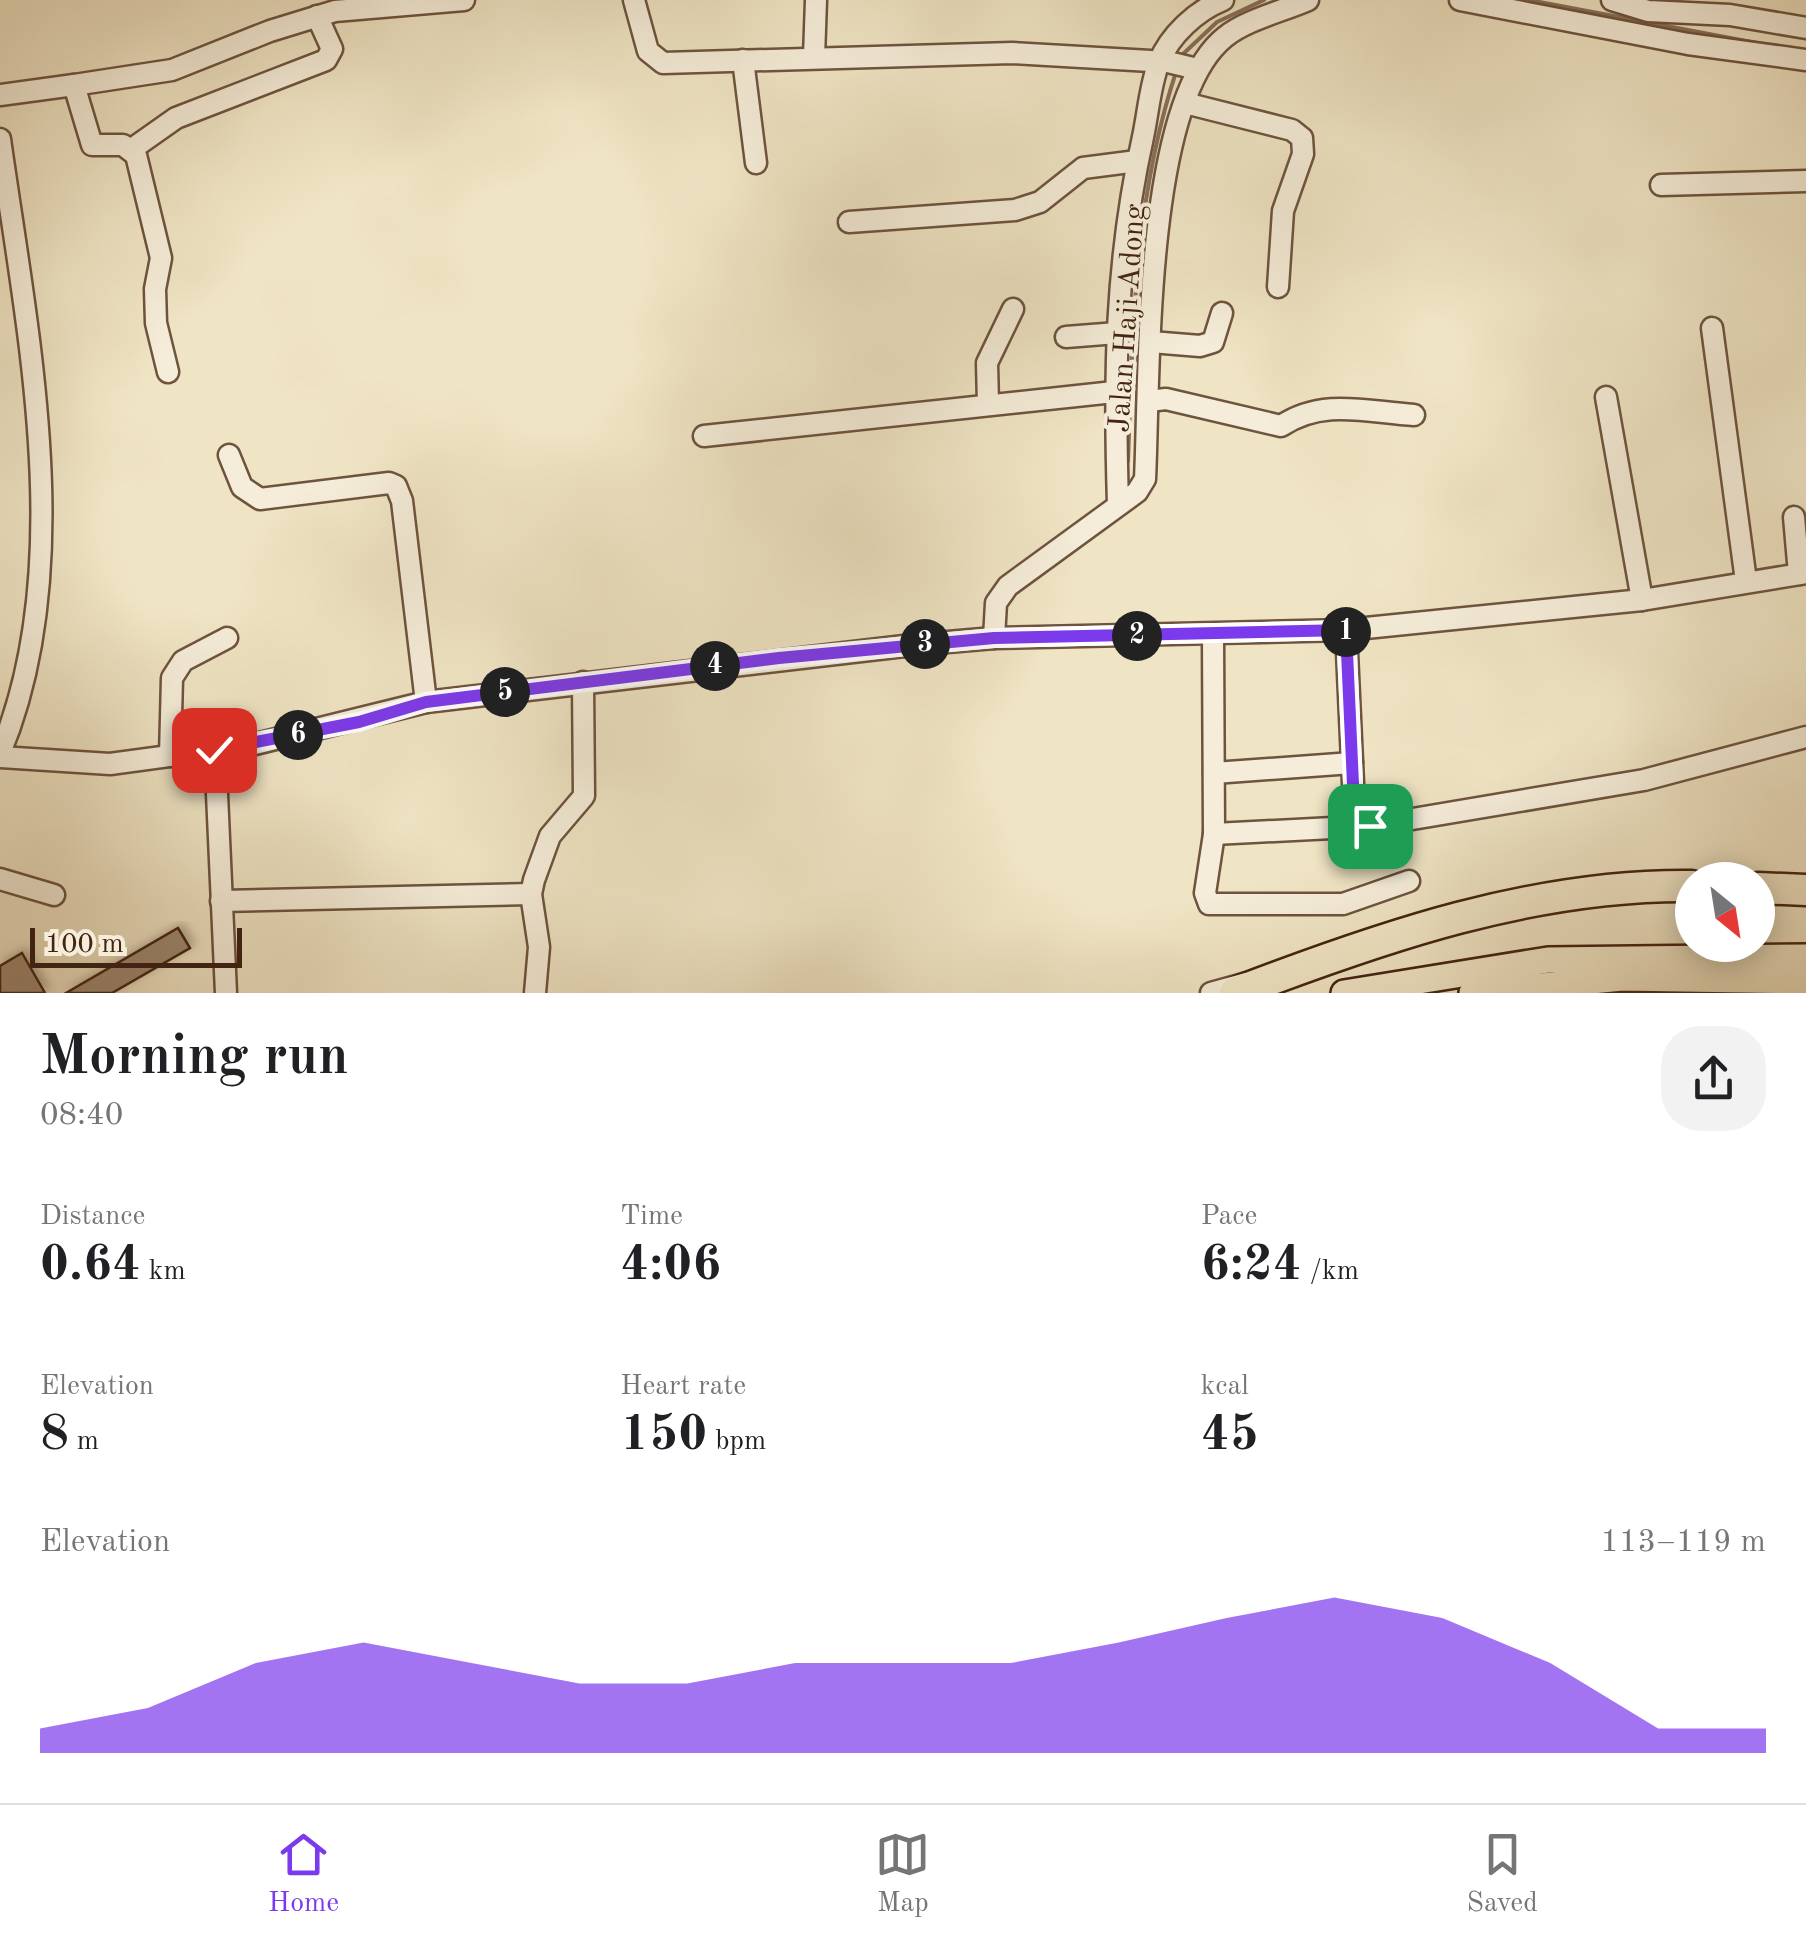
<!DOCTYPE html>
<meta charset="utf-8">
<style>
body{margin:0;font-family:"Old Standard TT",serif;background:#f2f2f2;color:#202124;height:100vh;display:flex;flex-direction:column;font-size:38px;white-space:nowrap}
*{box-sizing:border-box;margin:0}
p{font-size:32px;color:#757577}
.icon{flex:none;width:55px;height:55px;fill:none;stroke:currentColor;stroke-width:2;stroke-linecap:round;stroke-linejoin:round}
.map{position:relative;height:993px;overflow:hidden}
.drawer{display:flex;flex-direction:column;background:#fff;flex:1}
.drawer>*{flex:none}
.needle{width:65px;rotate:150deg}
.tools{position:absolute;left:1675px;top:862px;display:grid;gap:20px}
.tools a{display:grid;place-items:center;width:100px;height:100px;border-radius:50%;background:#fff;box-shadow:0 5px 25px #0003;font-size:50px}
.scale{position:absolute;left:30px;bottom:25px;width:212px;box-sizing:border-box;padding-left:10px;border:5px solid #432312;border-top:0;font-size:28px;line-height:35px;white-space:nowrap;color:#432312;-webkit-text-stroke:8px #f5edd9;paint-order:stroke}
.pin{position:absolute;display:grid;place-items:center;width:85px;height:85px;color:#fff;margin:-42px;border-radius:20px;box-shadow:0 5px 15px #0006}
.km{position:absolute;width:50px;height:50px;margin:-25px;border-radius:50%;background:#222;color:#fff;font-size:28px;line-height:50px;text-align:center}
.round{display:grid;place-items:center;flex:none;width:105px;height:105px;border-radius:40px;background:#f2f2f2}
.overview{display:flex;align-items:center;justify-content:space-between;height:170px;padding:0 40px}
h1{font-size:55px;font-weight:800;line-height:75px}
.metrics{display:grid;grid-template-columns:repeat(3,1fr);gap:15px;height:170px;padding:10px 40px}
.metrics div{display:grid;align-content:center}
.metrics b{font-size:50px;font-weight:800}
.metrics small{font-size:28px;font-weight:400}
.metrics p{font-size:28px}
.chart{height:280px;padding:20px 40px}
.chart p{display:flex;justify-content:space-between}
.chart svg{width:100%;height:180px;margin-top:10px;fill:#7c3aed;opacity:.7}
.tabs{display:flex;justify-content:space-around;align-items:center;height:140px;border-top:2px solid #e0e0e0;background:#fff;font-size:28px;color:#757577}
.tabs a{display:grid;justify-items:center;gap:5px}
.tabs .selected{color:#7c3aed}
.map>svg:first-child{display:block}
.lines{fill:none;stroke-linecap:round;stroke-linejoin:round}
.stream{stroke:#876f58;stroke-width:4}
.building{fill:#9c876f;stroke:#432312;stroke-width:2.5;filter:url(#shadow)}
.minor-casing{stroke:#6e533e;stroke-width:25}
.major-casing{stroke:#432312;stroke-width:30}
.highway-casing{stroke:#432312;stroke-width:35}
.minor{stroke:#f5edd9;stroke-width:20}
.major{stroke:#efe4c4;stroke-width:25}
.highway{stroke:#efe4c4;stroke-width:30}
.route-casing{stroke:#fff;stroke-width:20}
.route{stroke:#7c3aed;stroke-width:12}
.labels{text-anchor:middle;stroke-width:8;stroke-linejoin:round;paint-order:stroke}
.street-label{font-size:30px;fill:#432312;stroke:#f5edd9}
</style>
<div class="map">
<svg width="1806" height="993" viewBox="0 0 1806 993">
<defs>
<filter id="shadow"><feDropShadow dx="4.5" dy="-4.5" stdDeviation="5" flood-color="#0004"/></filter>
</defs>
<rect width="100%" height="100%" fill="#efe4c4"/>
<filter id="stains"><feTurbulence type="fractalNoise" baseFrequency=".002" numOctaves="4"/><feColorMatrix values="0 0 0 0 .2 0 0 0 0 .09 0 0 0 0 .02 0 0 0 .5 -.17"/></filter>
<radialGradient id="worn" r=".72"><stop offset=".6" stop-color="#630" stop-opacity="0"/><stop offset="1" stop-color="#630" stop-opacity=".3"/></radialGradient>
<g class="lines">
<g class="stream">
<path d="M1529,0L1762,44"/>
<path d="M1182,55L1217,22L1264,0"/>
<path d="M1128,461C1133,328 1134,197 1177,69"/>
</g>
</g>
<g class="building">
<path d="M178,928L190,948L112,993H66Z"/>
<path d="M22,953L45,993H0V966Z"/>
</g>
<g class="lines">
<defs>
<g id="minor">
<path d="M634,0L648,51L663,63L1012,53L1168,62L1197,69"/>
<path d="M1460,0L1688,44L1806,60"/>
<path d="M1612,0L1648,11L1730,15L1806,28"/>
<path d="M814,57L816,0"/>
<path d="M743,60L756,163"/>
<path d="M74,85L172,70L270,31L335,11L464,0"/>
<path d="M0,95L74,85L92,145H123L136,155L161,258L155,289L156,323L168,372"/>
<path d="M1185,103L1292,130L1302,138L1303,154L1283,211L1278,287"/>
<path d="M0,139C27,332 78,567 0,753"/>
<path d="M132,149L176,118L326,60L332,49L317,16"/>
<path d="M1661,185L1806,181"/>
<path d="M849,222L1015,210L1040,202L1083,168L1137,161"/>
<path d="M1712,328L1746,581"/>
<path d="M1066,337L1117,333"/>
<path d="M1151,342L1200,346L1213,342L1222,313"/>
<path d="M1606,397L1642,600"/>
<path d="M1149,401L1166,399L1281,426C1323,398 1366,412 1414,415"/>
<path d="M988,404L987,363L1013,309"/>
<path d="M704,436L1114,392"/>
<path d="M229,455L242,487L260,499L389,483L396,486L402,501L426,702"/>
<path d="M1118,504C1114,376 1115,263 1143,137C1148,114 1150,85 1159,62C1170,35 1196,11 1223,0"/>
<path d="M1794,517L1799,574"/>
<path d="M1346,630L1355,827"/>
<path d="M1213,635L1214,834L1205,893L1209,904H1343L1409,881"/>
<path d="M994,638L996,603L1008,586L1137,492L1145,479C1150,378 1143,102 1225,37C1246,20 1283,11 1308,0"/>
<path d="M215,750L226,993"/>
<path d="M170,756L172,678L183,661L227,638"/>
<path d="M0,757L110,764L251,745L426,702L913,645L994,638L1346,630L1642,600L1806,573"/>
<path d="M1214,773L1352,763"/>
<path d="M1214,834L1371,826L1644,780L1806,737"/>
<path d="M0,879L54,895"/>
<path d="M221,901L531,894"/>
<path d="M535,993L539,947L531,894L534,880L550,836L584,796L583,682"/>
<path d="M1211,993L1247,983"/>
</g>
<g id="major">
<path d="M1344,993L1548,960L1806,957"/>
<path d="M1472,993L1622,978L1806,981"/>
</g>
<g id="highway">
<path d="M1758,888L1806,890"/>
<path d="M1235,993C1381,937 1534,884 1692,886"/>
</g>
</defs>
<use href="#minor" class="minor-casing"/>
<use href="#major" class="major-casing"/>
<use href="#highway" class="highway-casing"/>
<use href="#minor" class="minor"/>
<use href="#major" class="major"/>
<use href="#highway" class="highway"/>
</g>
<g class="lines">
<defs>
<path id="route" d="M214,750L359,722L426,702L779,658L994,638L1346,630L1355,828L1370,826"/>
</defs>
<use href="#route" class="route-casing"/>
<use href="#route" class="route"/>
</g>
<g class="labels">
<g class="street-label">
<text transform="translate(1126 318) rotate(-86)" y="10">Jalan Haji Adong</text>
</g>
</g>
<rect width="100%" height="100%" filter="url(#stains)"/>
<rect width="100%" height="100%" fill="url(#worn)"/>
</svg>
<div class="tools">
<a><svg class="needle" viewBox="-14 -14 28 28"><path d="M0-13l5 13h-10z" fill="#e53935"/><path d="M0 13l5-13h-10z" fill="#757577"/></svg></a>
</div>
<div class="scale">100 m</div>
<div class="pin" style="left:1370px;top:826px;background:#1e9e55"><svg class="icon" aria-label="arrive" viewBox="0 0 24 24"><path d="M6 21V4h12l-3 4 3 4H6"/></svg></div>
<div class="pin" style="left:214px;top:750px;background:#d93025"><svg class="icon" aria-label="check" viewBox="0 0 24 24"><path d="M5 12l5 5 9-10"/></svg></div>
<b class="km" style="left:1346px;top:632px">1</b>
<b class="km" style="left:1137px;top:636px">2</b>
<b class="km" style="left:925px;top:644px">3</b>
<b class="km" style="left:715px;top:666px">4</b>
<b class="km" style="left:505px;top:692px">5</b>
<b class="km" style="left:298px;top:735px">6</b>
</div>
<section class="drawer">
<div class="overview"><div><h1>Morning run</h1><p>08:40</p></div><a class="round"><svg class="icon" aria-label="share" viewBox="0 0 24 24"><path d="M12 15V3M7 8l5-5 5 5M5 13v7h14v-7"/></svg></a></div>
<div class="metrics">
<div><p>Distance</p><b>0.64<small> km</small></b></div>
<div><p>Time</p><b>4:06</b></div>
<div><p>Pace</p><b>6:24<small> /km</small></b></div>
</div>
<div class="metrics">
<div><p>Elevation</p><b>8<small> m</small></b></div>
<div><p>Heart rate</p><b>150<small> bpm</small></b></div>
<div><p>kcal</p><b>45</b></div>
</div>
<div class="chart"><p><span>Elevation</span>113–119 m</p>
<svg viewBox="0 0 160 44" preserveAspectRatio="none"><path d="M0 44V38L10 33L20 22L30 17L40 22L50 27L60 27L70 22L80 22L90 22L100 17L110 11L120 6L130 11L140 22L150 38L160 38V44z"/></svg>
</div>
</section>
<nav class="tabs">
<a class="selected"><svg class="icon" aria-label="home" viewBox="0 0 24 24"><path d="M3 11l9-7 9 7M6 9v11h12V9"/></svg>Home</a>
<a><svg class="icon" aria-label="map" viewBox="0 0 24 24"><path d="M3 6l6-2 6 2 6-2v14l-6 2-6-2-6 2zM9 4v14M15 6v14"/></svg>Map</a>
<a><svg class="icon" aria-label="saved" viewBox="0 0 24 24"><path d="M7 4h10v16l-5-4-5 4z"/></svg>Saved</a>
</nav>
